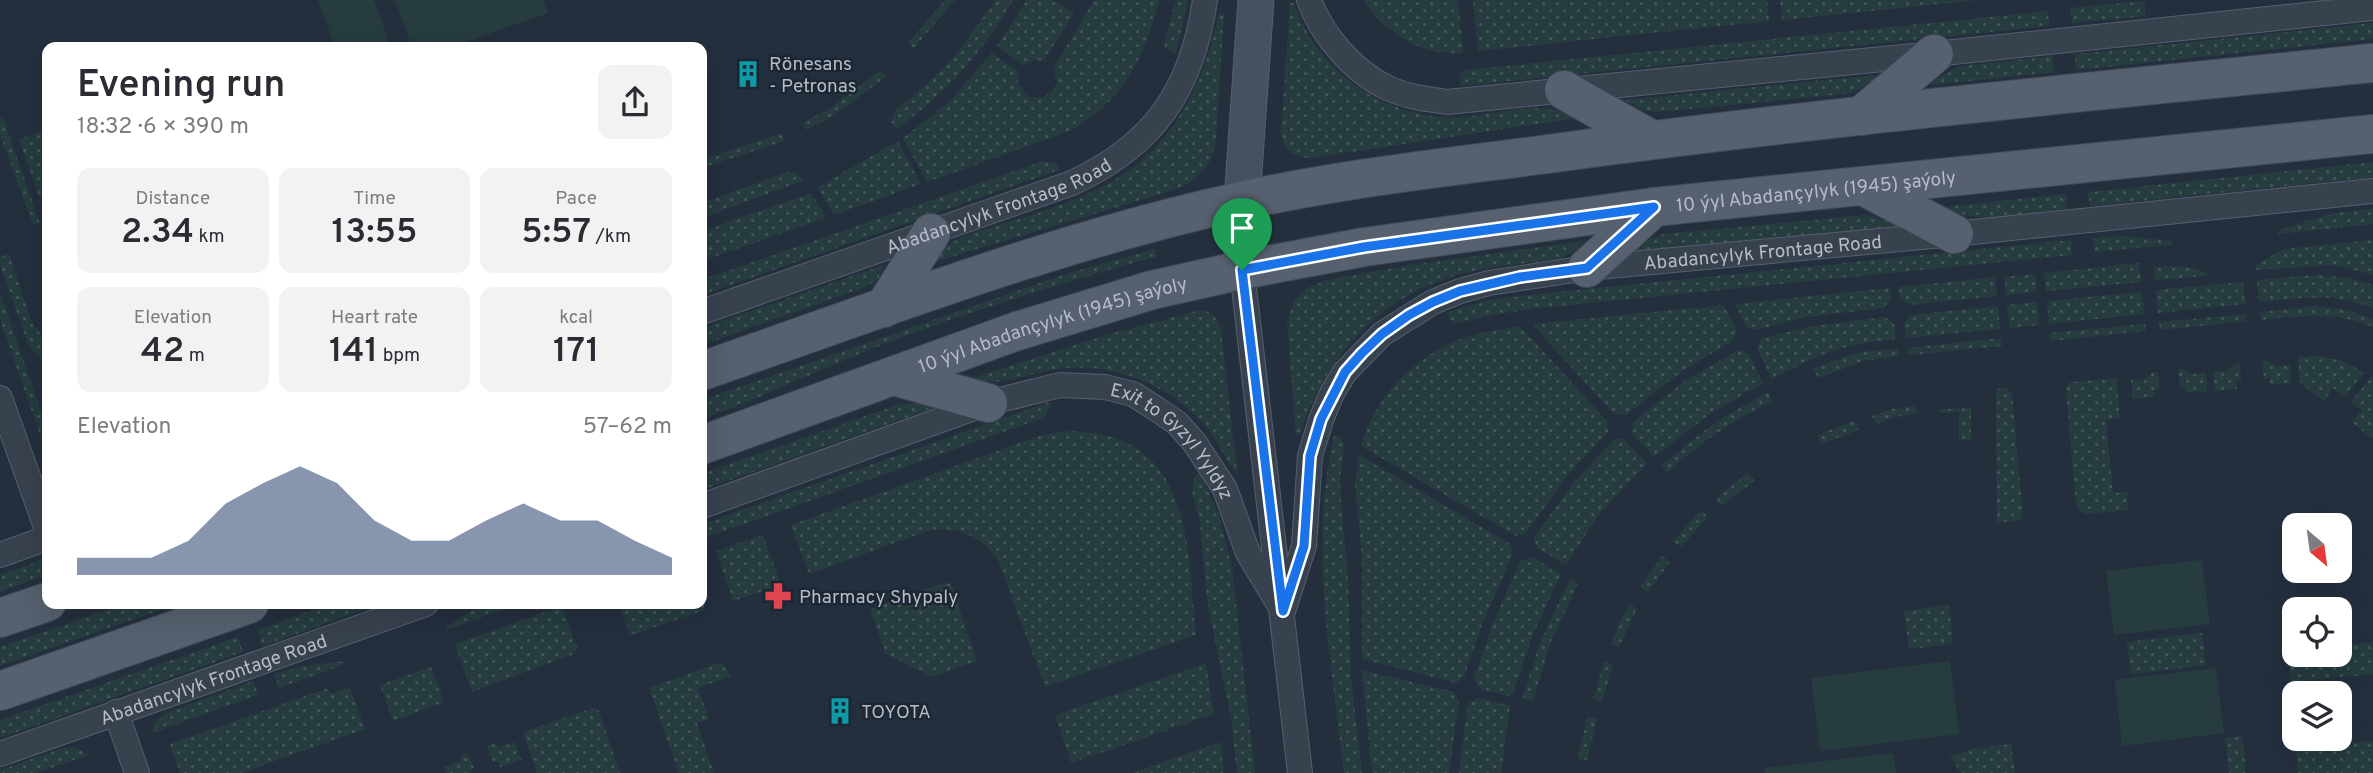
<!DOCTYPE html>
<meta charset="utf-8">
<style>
body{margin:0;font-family:Overpass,sans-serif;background:#f2f2f3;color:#2b2b33;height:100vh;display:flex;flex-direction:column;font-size:26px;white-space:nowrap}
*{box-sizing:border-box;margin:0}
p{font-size:23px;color:#7c7c81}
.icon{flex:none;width:38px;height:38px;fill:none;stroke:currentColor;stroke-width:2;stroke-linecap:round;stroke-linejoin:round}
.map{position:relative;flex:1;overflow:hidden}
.drawer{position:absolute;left:42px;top:42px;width:665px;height:567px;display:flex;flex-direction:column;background:#fff;border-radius:14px;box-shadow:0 7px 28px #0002}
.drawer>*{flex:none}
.needle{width:46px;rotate:151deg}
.tools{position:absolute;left:2282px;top:513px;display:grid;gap:14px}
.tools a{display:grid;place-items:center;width:70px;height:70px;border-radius:14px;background:#fff;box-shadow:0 7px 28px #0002;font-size:35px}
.pin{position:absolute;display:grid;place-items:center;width:60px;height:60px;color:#fff;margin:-72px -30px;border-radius:50% 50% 50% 0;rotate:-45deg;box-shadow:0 0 7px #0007}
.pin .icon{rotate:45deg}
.round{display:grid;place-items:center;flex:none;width:74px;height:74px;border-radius:14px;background:#f2f2f3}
.headline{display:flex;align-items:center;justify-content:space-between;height:119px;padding:0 35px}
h1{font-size:38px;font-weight:600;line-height:52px}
.metrics{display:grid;grid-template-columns:repeat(3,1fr);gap:10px;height:119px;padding:7px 35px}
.metrics div{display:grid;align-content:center;border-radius:14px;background:#f2f2f3;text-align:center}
.metrics b{font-size:35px;font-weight:600}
.metrics small{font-size:19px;font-weight:400}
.metrics p{font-size:19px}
.chart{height:196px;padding:14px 35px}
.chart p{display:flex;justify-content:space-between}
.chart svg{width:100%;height:126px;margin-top:7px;fill:#56698c;opacity:.7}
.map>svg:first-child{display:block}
.green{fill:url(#green-dots)}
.pitch{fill:#263c3f}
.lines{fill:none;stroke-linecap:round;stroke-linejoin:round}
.street-casing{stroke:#565f6c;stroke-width:26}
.secondary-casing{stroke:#565f6c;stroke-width:37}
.primary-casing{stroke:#414a57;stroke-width:40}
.street{stroke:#38414e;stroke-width:24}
.secondary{stroke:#465061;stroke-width:35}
.primary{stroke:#56606e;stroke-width:38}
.route-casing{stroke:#fff;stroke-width:14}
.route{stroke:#1a73e8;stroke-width:9}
.labels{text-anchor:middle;stroke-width:5;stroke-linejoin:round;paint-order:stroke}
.poi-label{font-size:19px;fill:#b4bcc9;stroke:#1d2633;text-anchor:start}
.street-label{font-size:19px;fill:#b4bcc9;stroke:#1d2633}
</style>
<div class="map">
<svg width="2373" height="773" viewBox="0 0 2373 773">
<defs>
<pattern id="green-dots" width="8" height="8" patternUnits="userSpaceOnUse" patternTransform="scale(1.75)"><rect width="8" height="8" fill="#263c3f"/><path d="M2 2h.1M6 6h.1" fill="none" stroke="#435659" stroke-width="1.8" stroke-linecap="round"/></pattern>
</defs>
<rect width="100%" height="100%" fill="#242f3e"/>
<g class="green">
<path d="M945,0H955L914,48L908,43Z"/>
<path d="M996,0H1013C983,52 945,95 896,129L891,121L895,111L928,83L953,58Z"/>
<path d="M1027,0H1053L1074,13L1044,61L1034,60L1024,65L997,46Z"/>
<path d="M1094,0H1159C1144,60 1123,102 1068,132L927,182L903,138L950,101L992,53L1019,72L1018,82L1026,95C1040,101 1051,97 1057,83L1054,68Z"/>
<path d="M1176,0H1188L1176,53L1165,48L1164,43Z"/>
<path d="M1363,0H1458L1463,53C1422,56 1385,33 1363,0Z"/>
<path d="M1473,0H1767L1769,21L1478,51Z"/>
<path d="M1780,0H1978L1782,20Z"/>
<path d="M2144,1L2146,16L2072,23L2070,8Z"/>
<path d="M1290,3H1294C1316,71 1387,121 1460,117C1497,115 1542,98 1576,118L1312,158C1294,157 1283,151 1281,132Z"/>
<path d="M2048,11L2049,26L1460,86V75L1466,70Z"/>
<path d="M1219,13L1224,14L1216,139C1213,164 1200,179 1177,189L934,262L945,247L963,236C1012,220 1064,208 1109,183C1173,149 1205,81 1219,13Z"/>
<path d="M2373,23V39L2076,70L2075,54Z"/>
<path d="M2052,56L2054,72L1931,85V81L1960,66Z"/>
<path d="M881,70L886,77L833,116L806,130L802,123L829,109Z"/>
<path d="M1886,74L1860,89L1845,94L1658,112L1643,110L1625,100Z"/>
<path d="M0,118H3L40,223L33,225L0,134Z"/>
<path d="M42,131L47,147V194L39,197L19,139Z"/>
<path d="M782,133L784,141L702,168V160Z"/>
<path d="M898,141L921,184L834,215L818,187Z"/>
<path d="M1043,161L1057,164L1059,170L702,295V280Z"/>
<path d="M2373,162V177L2090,206L2088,192Z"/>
<path d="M788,172H795L804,180L702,218V203Z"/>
<path d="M811,193L826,218L702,261V231Z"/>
<path d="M2066,194L2067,209C2029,213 1977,227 1943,207Z"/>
<path d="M2373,208V224L2278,234L2282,229L2331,214Z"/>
<path d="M1866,215L1900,224V226L1630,253L1643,242L1664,234Z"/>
<path d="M2125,236L2172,241V245L2094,252L2093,238Z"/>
<path d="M2071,240L2072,255L1530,309L1487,316L1455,324H1452L1447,312L1484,301L1528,295Z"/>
<path d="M2373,240V275L2335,265L2256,270L2255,266L2283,249Z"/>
<path d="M1585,241L1576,250L1561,259C1523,264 1481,266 1445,279C1373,303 1322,364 1300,435L1296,434L1287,321L1295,299L1307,288L1327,280L1416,264Z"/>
<path d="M1155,249L1157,256C1065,282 973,310 884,344C822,368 764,397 702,419V400L1069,273Z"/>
<path d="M9,254L31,320L47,343V366L29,347L0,264V257Z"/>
<path d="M2139,263L2141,282L2046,291L2044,273Z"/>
<path d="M884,265L878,279L866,287L702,345V328Z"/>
<path d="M2178,266L2194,268L2210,275L2155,281L2154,267Z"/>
<path d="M2035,274L2037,292L2006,295L2005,277Z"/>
<path d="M2316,275L2350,278L2373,285V309C2337,291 2297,299 2259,302L2257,280Z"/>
<path d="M1995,277L1997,296L1909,305L1900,298L1899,287Z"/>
<path d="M2243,282L2245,304L2158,313L2156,290Z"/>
<path d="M1889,288L1891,299L1884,308L1805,317L1756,330L1746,327L1735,304Z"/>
<path d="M0,292L47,429V455L0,319Z"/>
<path d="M2142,292L2144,314L2049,324L2047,301Z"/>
<path d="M2037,302L2039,325L2010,328L2007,305Z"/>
<path d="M1724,305L1737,331L1734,340L1681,372L1626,415L1614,414L1532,324Z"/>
<path d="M1998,306L2000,329L1906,338L1904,323L1910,315Z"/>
<path d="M2316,306L2348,310L2373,319V327C2336,311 2300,316 2261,320L2260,312Z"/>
<path d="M1200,310C1213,311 1217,318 1221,329L1237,473C1227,465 1219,442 1208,429C1172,384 1107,359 1050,370C1024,375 998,388 972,378L1106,335Z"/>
<path d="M2246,314V321L2160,330L2159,322Z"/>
<path d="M1885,317L1894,324L1896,339C1843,344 1819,354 1772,379L1757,349L1761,339L1807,327Z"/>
<path d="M2145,324L2146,331L2051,341L2050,333Z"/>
<path d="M1520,326L1607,421L1608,432L1567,476L1526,533L1516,536L1361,446C1375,395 1418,353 1467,337C1484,331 1503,329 1520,326Z"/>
<path d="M2001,338L2002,346L1909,355L1907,348Z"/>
<path d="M1898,349L1899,356L1864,361L1818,378L1813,368L1859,352Z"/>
<path d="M1738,350L1748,353L1763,383L1711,413L1654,457L1632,433L1633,422L1686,380Z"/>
<path d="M2318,356L2340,360L2364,372L2345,397L2333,388L2324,401L2300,383L2298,357Z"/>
<path d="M2268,361L2275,366L2290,365L2291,383L2270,385L2269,378L2264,379L2262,362Z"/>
<path d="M2240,364L2241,381L2236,382L2237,389L2215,391L2213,372L2228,371L2234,365Z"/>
<path d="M2178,369H2184L2191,374L2206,373L2207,391L2186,393L2185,387H2180Z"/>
<path d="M2158,372L2159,389L2154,390V397L2133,399L2131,380L2146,379L2152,373Z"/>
<path d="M2371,377L2373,379V439L2352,422L2362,410L2351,402Z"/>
<path d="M2116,378L2120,418L2106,420L2113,493L2127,492L2128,510L2087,514L2080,511L2076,504L2066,389L2067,384L2072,382Z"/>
<path d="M2007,388L2012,395L2023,517L2020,520L1997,523L1996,392L1998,389Z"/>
<path d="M1768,392L1772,401C1734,419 1699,444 1668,472L1661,465L1717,421Z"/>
<path d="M1049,402L1051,407L1043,418L702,539V524Z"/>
<path d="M917,403L939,406L702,490V476L712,470L897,405Z"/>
<path d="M1915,406L1917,414L1895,417L1876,424L1872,416L1892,409Z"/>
<path d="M1971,408V440H1959V412L1940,413L1939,409Z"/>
<path d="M1855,420L1859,430L1821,444L1818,435Z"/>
<path d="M1070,431C1194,434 1186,543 1196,635L1045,687L999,562C985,537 958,526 930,530L809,574L791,525L1042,435Z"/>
<path d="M1334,436L1341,437L1344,445L1340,479L1341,502L1348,579L1351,679L1362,773H1344C1332,664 1308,544 1334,436Z"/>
<path d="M1615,439H1624L1647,464L1599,514L1566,565L1537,548L1534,538L1574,482Z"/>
<path d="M1359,455L1510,544L1513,554L1483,622L1464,677L1456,683L1362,659V557L1355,485Z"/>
<path d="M1200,473L1219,515L1232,568L1255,773H1237L1231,718L1207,600L1200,521L1192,492L1195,476Z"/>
<path d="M1748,473L1754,481L1722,506L1716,498Z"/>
<path d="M1701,510L1708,517L1681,547L1673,541Z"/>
<path d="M763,535L781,585L733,601L716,551Z"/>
<path d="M1662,556L1670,562L1648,592L1640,587Z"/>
<path d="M1532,557L1561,574L1532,637L1512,697L1481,689L1474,679L1492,626L1520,561Z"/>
<path d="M47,558V575L0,592V575Z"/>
<path d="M1570,579L1578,584L1551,641L1533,702L1522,699L1541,640Z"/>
<path d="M944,583L951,584L977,661L933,677L886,654L870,609Z"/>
<path d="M702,600L705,610L635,634H630L618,604H702Z"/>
<path d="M123,604H177L0,666V647Z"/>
<path d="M330,604H380L263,646L257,630Z"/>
<path d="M483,604H520L447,630L446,627Z"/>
<path d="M1630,604L1637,609L1619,647L1611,644L1622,617Z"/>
<path d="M1949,605L1953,644L1909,649L1904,611Z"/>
<path d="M562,606L577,648L574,654L472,692L455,644Z"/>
<path d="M2202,633L2206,665L2131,674L2127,642Z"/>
<path d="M2294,636V654H2340V646L2373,642V674L2302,681L2303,693H2294L2293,701L2285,637Z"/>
<path d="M238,637L243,652L0,738V720Z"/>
<path d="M344,661L345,664L279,688L274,674L303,666Z"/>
<path d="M1604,661L1613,664L1602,702L1593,699Z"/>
<path d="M721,662L731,676L698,688L709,719L697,723L714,773H679L649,688Z"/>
<path d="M1206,663L1214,714L1071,763L1055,715Z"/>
<path d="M431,667L444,702L393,721L380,685Z"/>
<path d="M1362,670L1454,692L1459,701L1449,773H1372Z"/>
<path d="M253,681L258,695L152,733L154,724L166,713Z"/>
<path d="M350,687L365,729L241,773H180L170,744L328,688L331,694Z"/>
<path d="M1478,698L1510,706L1501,773H1459L1468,704Z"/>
<path d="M593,708L599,711L620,773H537L523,732Z"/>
<path d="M1587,717L1597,719L1587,760L1578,759Z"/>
<path d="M2242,736L2246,773H2229L2225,738Z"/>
<path d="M2295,739H2308L2309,748L2373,741V773H2298Z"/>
<path d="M515,742L521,760L500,767L498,761L493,762L487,745L493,744L501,747Z"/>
<path d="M1220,742L1224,773H1132Z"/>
<path d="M2011,744L2015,773H1961L1950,757L1972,749Z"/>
<path d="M76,747L88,755L37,773H0V770L63,748Z"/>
<path d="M468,753L474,769L469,771L470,773H447L445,767L459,762L462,755Z"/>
</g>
<g class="pitch">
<path d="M318,0H374L391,47H335Z"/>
<path d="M395,0H543L548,13L452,47H412Z"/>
<path d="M2202,560L2210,624L2114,635L2106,571Z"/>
<path d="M1950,661L1959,734L1820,751L1811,678Z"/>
<path d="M2216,668L2224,733L2122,746L2115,680Z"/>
<path d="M1893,753L1896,773H1765L1764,768Z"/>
</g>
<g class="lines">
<defs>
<g id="street">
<path d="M1309,0C1322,35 1353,72 1388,88C1407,97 1427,99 1447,102L1934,54L2373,8"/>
<path d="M1242,270L1300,773"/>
<path id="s1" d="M702,312L1072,183C1154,145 1192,90 1205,0"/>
<path d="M0,398L47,530"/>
<path id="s2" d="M702,506L988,403L1060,385L1105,387L1133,394L1155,408L1177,423L1194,442L1225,489L1248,553L1283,611"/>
<path d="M0,555L47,538"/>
<path id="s3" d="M1283,611L1304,546L1310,456L1321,420L1332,393L1345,372L1382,334L1433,302L1460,291L1489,283L1587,268L1954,234L2373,191"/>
<path d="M116,712L137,773"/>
<path id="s4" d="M0,754L426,604"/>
</g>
<path id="secondary" d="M1242,270V200L1256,0"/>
<g id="primary">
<path d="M1564,90L1652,140"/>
<path d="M1861,116L1934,54"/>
<path d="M1865,187L1954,234"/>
<path d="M1587,268L1654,207"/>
<path d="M884,308L931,233"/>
<path d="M702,371C879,310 1057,241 1241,201C1344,178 1450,167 1555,153C1827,116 2100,91 2373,63"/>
<path d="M894,376L988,403"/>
<path id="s5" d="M702,445L1017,331L1152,290L1242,270L1364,247L1654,207L2373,134"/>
<path d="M0,618L47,602"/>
<path d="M0,691L249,604"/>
</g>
</defs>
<use href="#street" class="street-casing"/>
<use href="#secondary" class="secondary-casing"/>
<use href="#primary" class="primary-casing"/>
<use href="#street" class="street"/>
<use href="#secondary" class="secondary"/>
<use href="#primary" class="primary"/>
</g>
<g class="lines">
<defs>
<path id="route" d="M1654,207L1587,268L1520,277L1460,291L1433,302L1409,315L1382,334L1362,353L1345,372L1321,419L1310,456L1304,546L1283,611L1242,270L1364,247Z"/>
</defs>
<use href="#route" class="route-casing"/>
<use href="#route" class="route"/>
</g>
<defs>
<symbol id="building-bare" viewBox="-9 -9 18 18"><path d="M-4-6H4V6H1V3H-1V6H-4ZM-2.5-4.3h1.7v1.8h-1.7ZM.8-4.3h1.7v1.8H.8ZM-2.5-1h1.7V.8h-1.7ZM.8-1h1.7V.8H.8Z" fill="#0f9aa8" stroke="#1d2633" stroke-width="2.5" paint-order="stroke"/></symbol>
<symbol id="pharmacy-bare" viewBox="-9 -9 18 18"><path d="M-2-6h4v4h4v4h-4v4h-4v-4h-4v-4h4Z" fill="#e0444e" stroke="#1d2633" stroke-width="2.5" paint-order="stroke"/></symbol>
</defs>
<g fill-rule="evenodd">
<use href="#building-bare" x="729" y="55" width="38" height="38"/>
<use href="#pharmacy-bare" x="759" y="577" width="38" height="38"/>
<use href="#building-bare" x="821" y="692" width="38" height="38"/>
</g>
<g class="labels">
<g class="poi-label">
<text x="769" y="70">Rönesans<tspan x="769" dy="22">- Petronas</tspan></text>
<text x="799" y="603">Pharmacy Shypaly</text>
<text x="861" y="718">TOYOTA</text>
</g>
<g class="street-label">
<text dy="7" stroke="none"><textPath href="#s5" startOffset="1148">10 ýyl Abadançylyk (1945) şaýoly</textPath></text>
<text dy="7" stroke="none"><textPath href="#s1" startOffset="315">Abadancylyk Frontage Road</textPath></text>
<text dy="7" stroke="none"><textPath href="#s3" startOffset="698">Abadancylyk Frontage Road</textPath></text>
<text dy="7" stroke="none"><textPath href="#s5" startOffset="371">10 ýyl Abadançylyk (1945) şaýoly</textPath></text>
<text dy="7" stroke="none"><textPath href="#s2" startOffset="513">Exit to Gyzyl Yyldyz</textPath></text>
<text dy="7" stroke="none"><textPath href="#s4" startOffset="226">Abadancylyk Frontage Road</textPath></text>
</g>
</g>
</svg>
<div class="tools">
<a><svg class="needle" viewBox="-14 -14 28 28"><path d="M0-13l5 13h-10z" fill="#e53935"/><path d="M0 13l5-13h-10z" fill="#7c7c81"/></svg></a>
<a><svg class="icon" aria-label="locate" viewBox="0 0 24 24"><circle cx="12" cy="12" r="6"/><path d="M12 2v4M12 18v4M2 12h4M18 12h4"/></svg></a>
<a><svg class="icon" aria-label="layers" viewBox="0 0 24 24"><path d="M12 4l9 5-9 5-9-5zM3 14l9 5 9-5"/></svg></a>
</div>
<div class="pin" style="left:1242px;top:270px;background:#1e9e55"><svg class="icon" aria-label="arrive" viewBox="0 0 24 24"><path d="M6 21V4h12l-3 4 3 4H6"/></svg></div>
<section class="drawer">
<div class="headline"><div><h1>Evening run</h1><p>18:32 · 6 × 390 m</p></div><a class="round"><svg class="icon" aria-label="share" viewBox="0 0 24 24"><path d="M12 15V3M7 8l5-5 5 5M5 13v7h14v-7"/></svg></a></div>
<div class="metrics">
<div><p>Distance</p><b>2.34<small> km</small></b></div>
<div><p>Time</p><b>13:55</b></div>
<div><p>Pace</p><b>5:57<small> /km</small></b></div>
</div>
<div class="metrics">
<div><p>Elevation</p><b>42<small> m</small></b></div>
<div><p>Heart rate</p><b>141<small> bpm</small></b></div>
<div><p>kcal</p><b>171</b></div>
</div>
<div class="chart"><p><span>Elevation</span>57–62 m</p>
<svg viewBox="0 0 160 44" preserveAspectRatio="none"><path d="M0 44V38L10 38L20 38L30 32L40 19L50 12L60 6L70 12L80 25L90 32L100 32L110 25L120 19L130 25L140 25L150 32L160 38V44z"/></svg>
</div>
</section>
</div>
